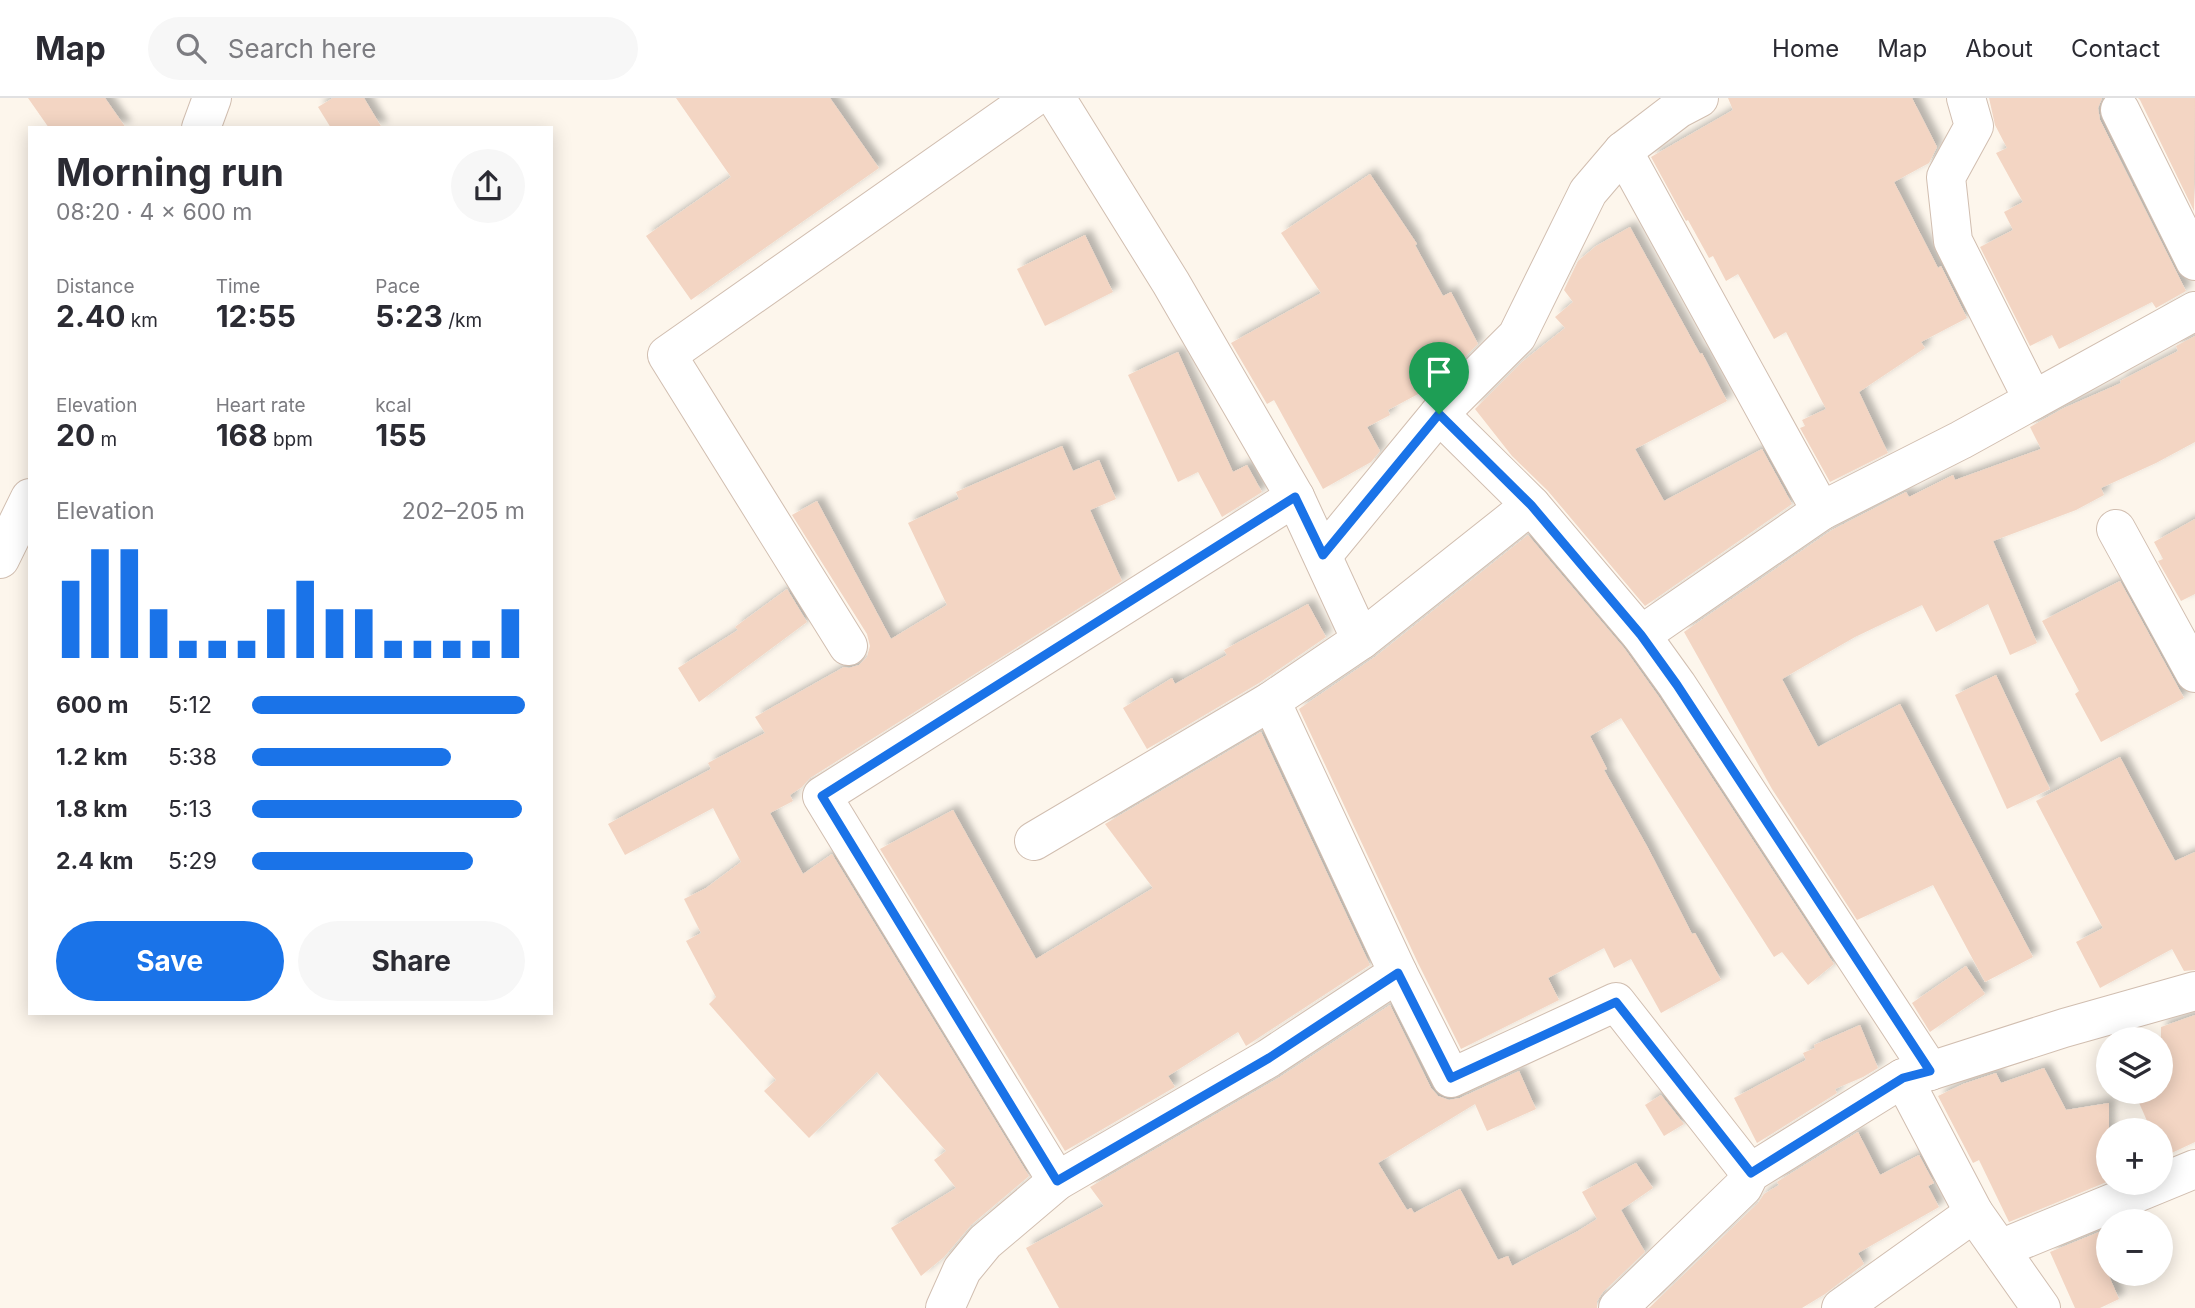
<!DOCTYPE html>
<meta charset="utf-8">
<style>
body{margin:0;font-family:Inter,sans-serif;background:#f7f7f7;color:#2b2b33;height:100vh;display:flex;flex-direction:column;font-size:26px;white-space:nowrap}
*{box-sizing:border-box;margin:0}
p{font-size:23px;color:#7c7c81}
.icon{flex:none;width:38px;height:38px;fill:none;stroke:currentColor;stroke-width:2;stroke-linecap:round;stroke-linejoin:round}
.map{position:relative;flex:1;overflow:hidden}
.details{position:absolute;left:28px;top:28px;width:525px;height:889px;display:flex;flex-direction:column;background:#fff;border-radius:0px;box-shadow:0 4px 18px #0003}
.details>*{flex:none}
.fabs{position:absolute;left:2096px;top:929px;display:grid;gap:14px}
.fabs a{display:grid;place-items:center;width:77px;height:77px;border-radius:50%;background:#fff;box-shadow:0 4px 18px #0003;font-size:35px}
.pin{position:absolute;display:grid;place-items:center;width:60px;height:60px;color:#fff;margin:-72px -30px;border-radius:50% 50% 50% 0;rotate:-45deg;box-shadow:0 0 7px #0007}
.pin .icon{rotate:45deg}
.round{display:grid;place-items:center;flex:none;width:74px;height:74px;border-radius:37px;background:#f7f7f7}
.headline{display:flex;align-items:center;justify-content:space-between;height:119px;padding:0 28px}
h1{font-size:38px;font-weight:700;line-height:52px}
.figures{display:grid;grid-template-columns:repeat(3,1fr);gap:10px;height:119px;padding:7px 28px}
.figures div{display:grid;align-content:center}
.figures b{font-size:30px;font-weight:700}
.figures small{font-size:19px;font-weight:400}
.figures p{font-size:19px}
.chart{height:196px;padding:14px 28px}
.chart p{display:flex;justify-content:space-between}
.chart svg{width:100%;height:126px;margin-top:7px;stroke:#1a73e8;stroke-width:6}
.button{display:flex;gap:14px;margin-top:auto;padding:14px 28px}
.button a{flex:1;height:80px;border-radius:42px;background:#1a73e8;color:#fff;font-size:28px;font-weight:700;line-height:80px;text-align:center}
.button a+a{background:#f7f7f7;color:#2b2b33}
ul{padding:0 28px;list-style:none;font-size:23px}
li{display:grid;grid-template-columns:112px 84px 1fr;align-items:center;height:52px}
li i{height:18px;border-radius:9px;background:#1a73e8}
header{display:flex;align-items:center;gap:42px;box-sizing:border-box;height:98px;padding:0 35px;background:#fff;border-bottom:2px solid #e1e1e2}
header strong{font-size:33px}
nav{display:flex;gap:38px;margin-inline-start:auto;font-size:24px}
.search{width:490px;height:63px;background:#f7f7f7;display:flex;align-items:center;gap:18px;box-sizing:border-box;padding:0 24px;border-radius:38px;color:#7c7c81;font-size:26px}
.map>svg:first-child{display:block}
.building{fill:#f3d5c3;filter:url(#shadow)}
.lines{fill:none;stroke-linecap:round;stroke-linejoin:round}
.minor-casing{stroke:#d1beb0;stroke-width:40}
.tertiary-casing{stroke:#d1beb0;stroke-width:40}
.minor{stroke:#fff;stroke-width:38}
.tertiary{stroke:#fff;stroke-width:38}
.route-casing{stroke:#fff;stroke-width:14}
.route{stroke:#1a73e8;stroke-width:9}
</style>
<header>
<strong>Map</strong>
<div class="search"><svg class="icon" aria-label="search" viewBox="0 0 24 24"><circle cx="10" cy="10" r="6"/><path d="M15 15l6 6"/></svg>Search here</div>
<nav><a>Home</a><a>Map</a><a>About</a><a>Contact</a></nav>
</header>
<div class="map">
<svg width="2195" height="1210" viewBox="0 0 2195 1210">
<defs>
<filter id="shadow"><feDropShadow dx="6" dy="-6" stdDeviation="3.5" flood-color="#0004"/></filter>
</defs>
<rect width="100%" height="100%" fill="#fdf6ec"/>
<g class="building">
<path d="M28,0H105L126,30H49Z"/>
<path d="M333,0H364L382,30H331L318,9Z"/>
<path d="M676,0H830L879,70L691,202L646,138L731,79Z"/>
<path d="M1728,0H1912L1937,49L1929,65L1894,84L1938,170L1941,168L1967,220L1921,244L1925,250L1859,294L1888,355L1830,384L1800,330L1805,328L1802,322L1826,311L1786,234L1774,241L1738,176L1726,183L1713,158L1709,160L1688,122L1686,123L1651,59L1733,12Z"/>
<path d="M1989,0H2102L2098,10L2100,22L2186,193L2156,210L2152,204L2059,251L2052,237L2030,248L1980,149L2013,132L2004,114L2023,104L1996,55L2007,50L1995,27Z"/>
<path d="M2138,0H2195L2194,113L2140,2Z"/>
<path d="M1370,76L1417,146L1415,147L1443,198L1451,194L1478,246L1439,285L1388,312L1390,317L1367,329L1380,353L1371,364L1323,391L1274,302L1267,306L1231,245L1321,195L1281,135Z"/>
<path d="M1630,129L1700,256L1702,255L1727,303L1635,351L1664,403L1762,351L1792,406L1645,508L1548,393L1512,358L1475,311L1522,264L1565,230L1555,219L1573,204L1564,192L1578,163L1596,148Z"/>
<path d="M1085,137L1113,194L1045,228L1017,171Z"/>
<path d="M2195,238V344L2156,365L2101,390L2104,397L2076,412L1993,443L2037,545L2010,557L1988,506L1936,534L1922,507L1855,539L1782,581L1818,649L1900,606L2033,859L1985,884L1933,787L1857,822L1772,691L1684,534L1832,432L1906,394L1909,399L1953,377L1955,382L2041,351L2030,329L2064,310L2121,285L2120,283L2178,253L2176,248Z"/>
<path d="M1178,254L1233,374L1247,367L1262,394L1222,419L1198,374L1178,384L1128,277Z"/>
<path d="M1062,348L1073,373L1099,362L1116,401L1090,412L1122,483L810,680L802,689L790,697L793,703L770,715L803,776L832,756L1029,1078L971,1127L944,1159L921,1178L891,1130L956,1090L934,1062L946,1053L877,974L809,1040L764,993L776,982L709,906L716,899L686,843L701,835L684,801L706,790L741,764L713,710L625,757L608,726L711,671L708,665L765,635L755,619L844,569L849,570L859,567L867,559L870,548L867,536L792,417L817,403L891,541L947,507L908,425L959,401L956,394Z"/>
<path d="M2195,421V496L2181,503L2158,463L2163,461L2154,444Z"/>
<path d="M1528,437L1624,550L1659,599L1834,866L1808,887L1782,854L1774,859L1621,620L1590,638L1607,671L1604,672L1648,750L1692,836L1695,835L1721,882L1661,915L1631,861L1614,870L1604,850L1548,880L1559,902L1461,951L1418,865L1299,611L1375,559Z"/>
<path d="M2120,483L2184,600L2101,644L2075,596L2079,593L2042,523Z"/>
<path d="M787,491L807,524L699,604L678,570L738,532L735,529Z"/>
<path d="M1308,506L1326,539L1259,585L1147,651L1123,610L1172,580L1175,586L1227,557L1224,552Z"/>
<path d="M1996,577L2050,691L2007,711L1955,597Z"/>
<path d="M1261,634L1370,867L1246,948L1238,934L1168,978L1175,989L1065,1053L880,751L953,712L1036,861L1153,790L1105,726Z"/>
<path d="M2120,659L2175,763L2195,754V872L2184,873L2172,851L2100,890L2076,844L2103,830L2036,703Z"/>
<path d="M1966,868L1985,896L1930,934L1912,905Z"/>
<path d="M1390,907L1431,990L1438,998L1449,1002L1460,1000L1519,973L1536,1011L1487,1033L1475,1006L1378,1065L1407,1112L1411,1110L1414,1115L1460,1091L1498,1162L1508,1158L1512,1168L1578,1133L1597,1121L1582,1094L1636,1065L1653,1090L1621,1112L1645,1154L1603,1194L1597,1203V1210H1059L1026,1150L1104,1108L1090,1089L1280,979Z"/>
<path d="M2195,917V1044L2163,1059L2161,1032H2151L2137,1000L2151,994H2161V929Z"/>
<path d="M1860,927L1878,970L1863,979L1835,991L1837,995L1757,1045L1734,1000L1806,962L1803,955L1815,950L1814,947Z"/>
<path d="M2044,970L2066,1012L2109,1005V1083L2009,1124L1979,1062L1973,1065L1938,998L1963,986L1996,975L2001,985Z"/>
<path d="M1661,997L1684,1026L1664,1038L1645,1007Z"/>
<path d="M1858,1034L1880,1077L1919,1057L1934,1085L1928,1088L1939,1109L1858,1155L1864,1166L1825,1196L1802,1210H1649L1758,1105L1764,1096L1779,1087L1777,1084Z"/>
<path d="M2109,1130V1178L2119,1201L2100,1210H2075L2050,1154Z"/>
</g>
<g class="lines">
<defs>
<g id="minor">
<path d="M1966,0L1974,28L1946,79L1953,143L2033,302"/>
<path d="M2120,12L2195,163"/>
<path d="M1623,53L1678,11L1699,0"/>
<path d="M1439,316L1531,407"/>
<path d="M2116,431L2195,575"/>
<path d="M1323,457L1439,316L1517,238L1588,94L1623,53L1821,413"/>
<path d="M1361,542L1531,407L1641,537"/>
<path d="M848,548L667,257L1033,0"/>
<path d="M1034,743L1271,603"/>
<path d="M1398,875L1451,980L1616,904L1750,1075"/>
<path d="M1930,973L1677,587L1641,537L1821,413L1961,342L2195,213"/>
<path d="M1057,1083L822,698L1295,399"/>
<path d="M1974,1115L1903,980L1930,973L2064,930L2195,893"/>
<path d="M2000,1151L2195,1071"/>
<path d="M945,1210L962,1172L985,1144L1057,1083L1269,960L1398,875L1271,603L1361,542L1295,399L1171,185L1056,0"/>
<path d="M1618,1210L1743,1089L1750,1075L1903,980"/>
<path d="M1841,1210L1974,1115L2041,1210"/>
</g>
<g id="tertiary">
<path d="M201,30L212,0"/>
<path d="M0,461L30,400"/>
</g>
</defs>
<use href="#minor" class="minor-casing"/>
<use href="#tertiary" class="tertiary-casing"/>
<use href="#minor" class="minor"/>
<use href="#tertiary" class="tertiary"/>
</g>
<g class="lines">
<defs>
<path id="route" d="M1439,316L1531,407L1641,537L1677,587L1930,973L1903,980L1751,1075L1616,904L1451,980L1398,875L1269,960L1057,1083L822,698L1295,399L1323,457Z"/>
</defs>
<use href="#route" class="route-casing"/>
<use href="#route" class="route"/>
</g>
</svg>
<div class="fabs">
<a><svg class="icon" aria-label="layers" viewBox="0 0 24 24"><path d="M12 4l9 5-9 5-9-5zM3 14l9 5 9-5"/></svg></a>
<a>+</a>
<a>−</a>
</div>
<div class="pin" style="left:1439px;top:316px;background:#1e9e55"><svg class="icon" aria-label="arrive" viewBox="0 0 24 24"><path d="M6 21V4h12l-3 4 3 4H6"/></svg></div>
<section class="details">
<div class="headline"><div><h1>Morning run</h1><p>08:20 · 4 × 600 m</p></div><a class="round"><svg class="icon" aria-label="share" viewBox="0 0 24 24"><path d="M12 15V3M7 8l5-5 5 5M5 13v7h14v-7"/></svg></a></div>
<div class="figures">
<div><p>Distance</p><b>2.40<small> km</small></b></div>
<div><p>Time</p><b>12:55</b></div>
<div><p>Pace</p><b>5:23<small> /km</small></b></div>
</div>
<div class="figures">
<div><p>Elevation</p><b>20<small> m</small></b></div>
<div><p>Heart rate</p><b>168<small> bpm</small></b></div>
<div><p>kcal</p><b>155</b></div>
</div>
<div class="chart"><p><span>Elevation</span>202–205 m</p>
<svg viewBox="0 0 160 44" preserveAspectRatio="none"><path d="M5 44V17M15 44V6M25 44V6M35 44V27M45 44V38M55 44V38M65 44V38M75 44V27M85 44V17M95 44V27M105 44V27M115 44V38M125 44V38M135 44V38M145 44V38M155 44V27"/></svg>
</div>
<ul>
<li><b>600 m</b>5:12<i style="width:100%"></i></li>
<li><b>1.2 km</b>5:38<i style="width:73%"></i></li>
<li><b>1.8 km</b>5:13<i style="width:99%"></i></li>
<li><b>2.4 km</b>5:29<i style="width:81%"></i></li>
</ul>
<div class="button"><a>Save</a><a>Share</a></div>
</section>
</div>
